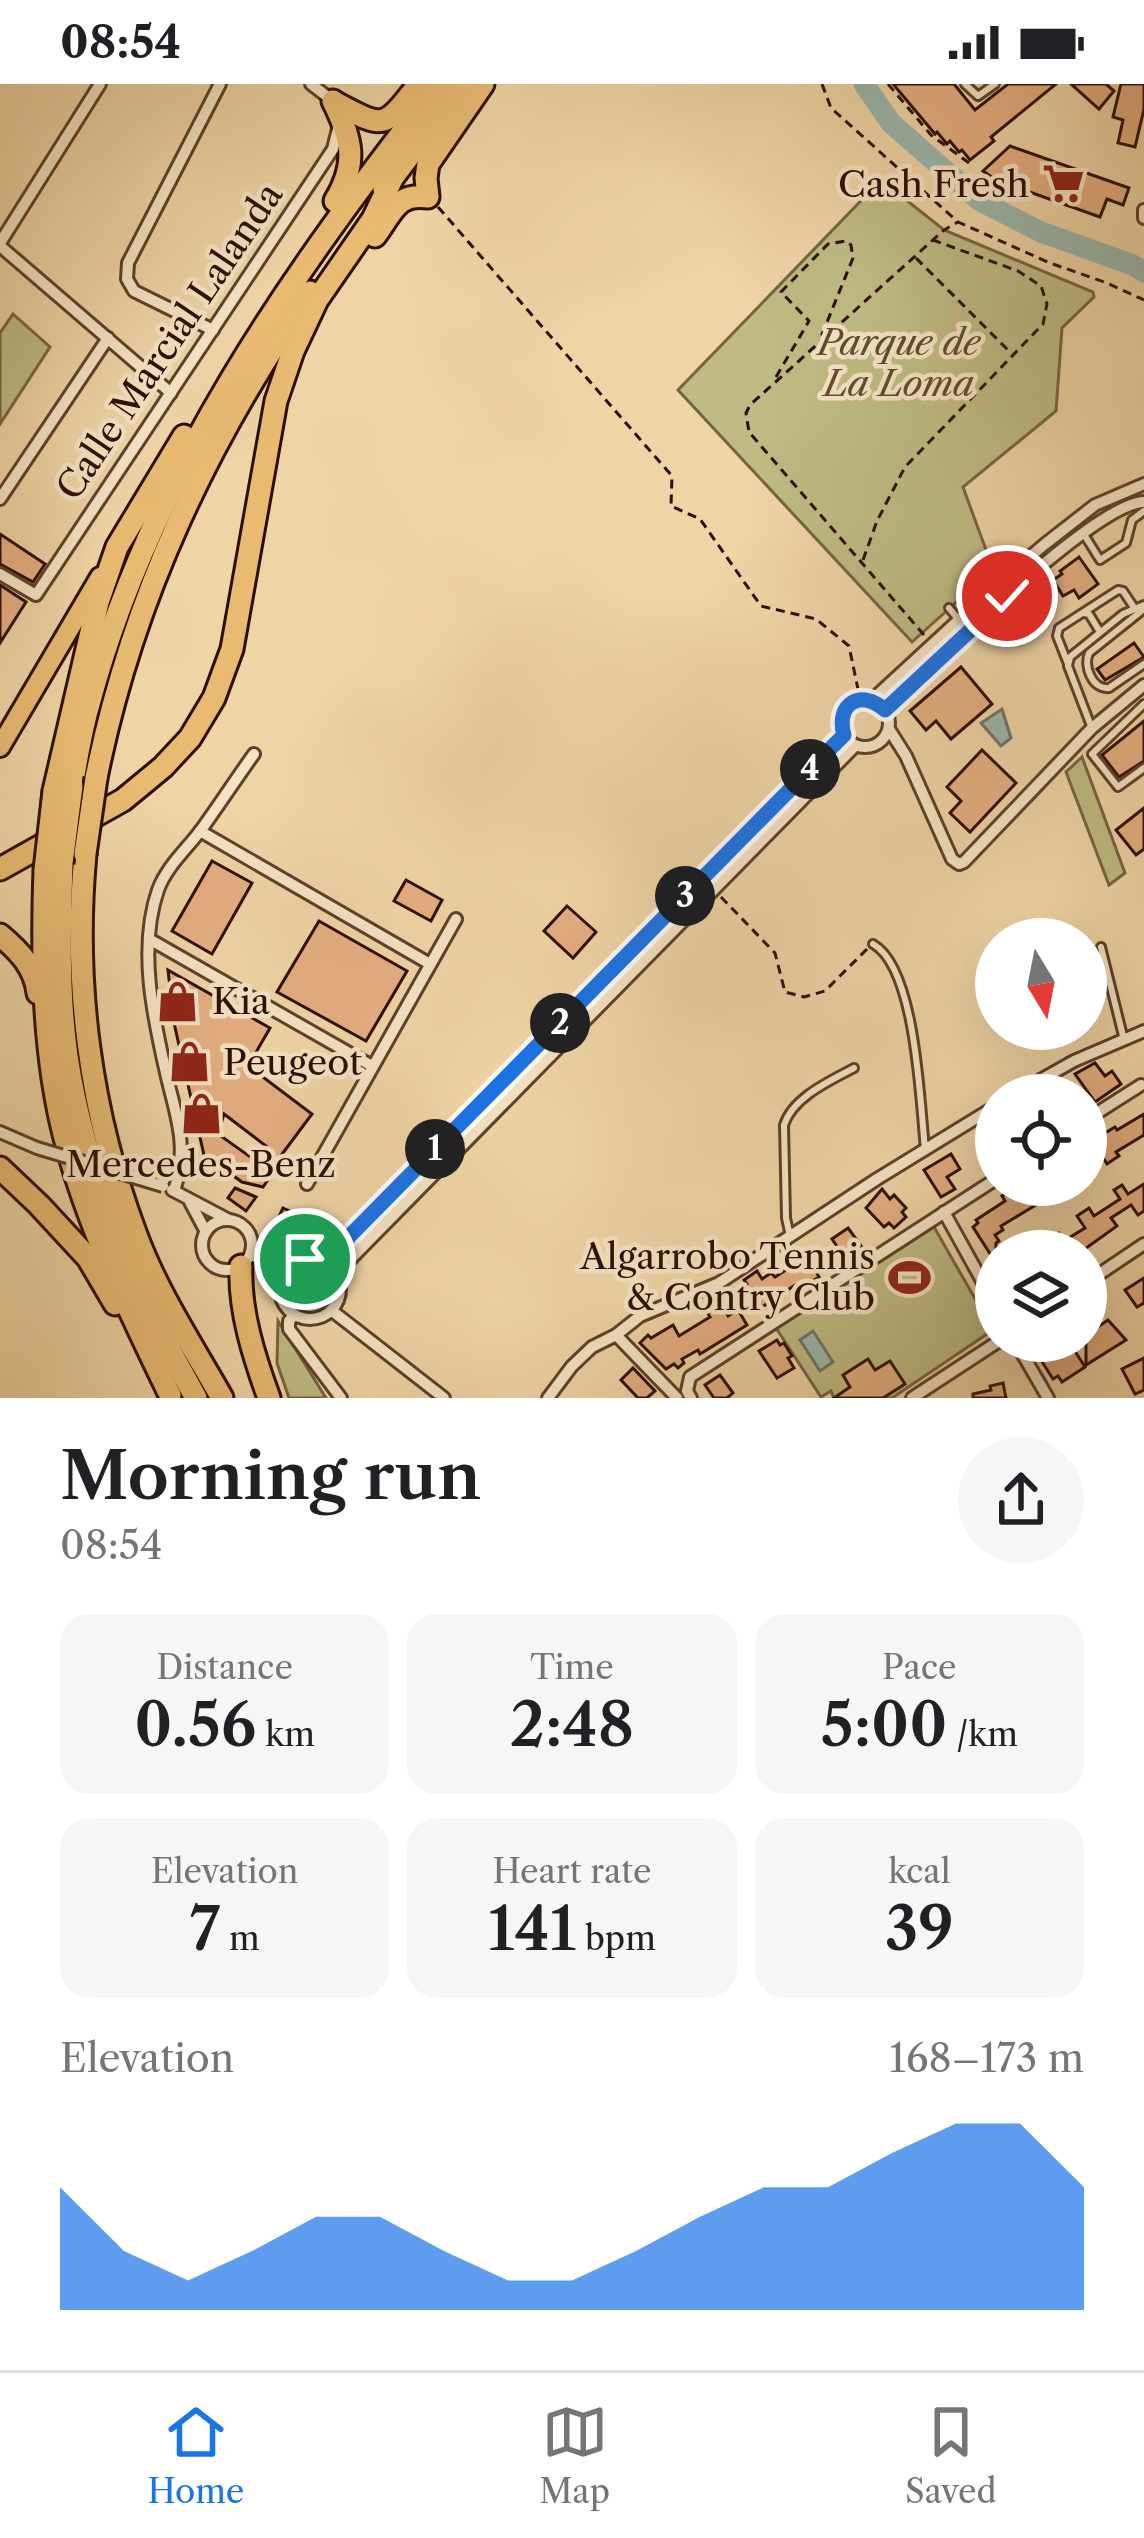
<!DOCTYPE html>
<meta charset="utf-8">
<style>
body{margin:0;font-family:"Libre Caslon Text",serif;background:#f6f6f6;color:#202124;height:100vh;display:flex;flex-direction:column;font-size:45px;white-space:nowrap}
*{box-sizing:border-box;margin:0}
p{font-size:39px;color:#757577}
.icon{flex:none;width:66px;height:66px;fill:none;stroke:currentColor;stroke-width:2;stroke-linecap:round;stroke-linejoin:round}
.map{position:relative;height:1314px;overflow:hidden}
.side{display:flex;flex-direction:column;background:#fff;flex:1}
.side>*{flex:none}
.needle{width:78px;rotate:170deg}
.buttons{position:absolute;left:975px;top:834px;display:grid;gap:24px}
.buttons a{display:grid;place-items:center;width:132px;height:132px;border-radius:50%;background:#fff;box-shadow:0 12px 48px #0002;font-size:60px}
.pin{position:absolute;display:grid;place-items:center;width:102px;height:102px;color:#fff;margin:-51px;border:6px solid #fff;border-radius:50%;box-shadow:0 3px 12px #0007}
.km{position:absolute;width:60px;height:60px;margin:-30px;border-radius:50%;background:#222;color:#fff;font-size:33px;line-height:60px;text-align:center}
.round{display:grid;place-items:center;flex:none;width:126px;height:126px;border-radius:63px;background:#f6f6f6}
.head{display:flex;align-items:center;justify-content:space-between;height:204px;padding:0 60px}
h1{font-size:66px;font-weight:600;line-height:90px}
.figures{display:grid;grid-template-columns:repeat(3,1fr);gap:18px;height:204px;padding:12px 60px}
.figures div{display:grid;align-content:center;border-radius:30px;background:#f6f6f6;text-align:center}
.figures b{font-size:60px;font-weight:600}
.figures small{font-size:33px;font-weight:400}
.figures p{font-size:33px}
.chart{height:336px;padding:24px 60px}
.chart p{display:flex;justify-content:space-between}
.chart svg{width:100%;height:216px;margin-top:12px;fill:#1a73e8;opacity:.7}
.status{display:flex;justify-content:space-between;align-items:center;height:84px;padding:0 60px;background:#fff;direction:ltr}
.status svg{height:33px;fill:currentColor}
.tab-bar{display:flex;justify-content:space-around;align-items:center;height:168px;border-top:3px solid #e0e0e0;background:#fff;font-size:33px;color:#757577}
.tab-bar a{display:grid;justify-items:center;gap:6px}
.tab-bar .on{color:#1a73e8}
.map>svg:first-child{display:block}
.green{fill:#bebb83;stroke:#756442;stroke-width:3}
.water{fill:#9ab7ad;stroke:#6e7368;stroke-width:3}
.lines{fill:none;stroke-linecap:round;stroke-linejoin:round}
.river{stroke:#9ab7ad;stroke-width:21}
.building{fill:#e4ae81;stroke:#2c0e00;stroke-width:3;fill-rule:evenodd}
.service-casing{stroke:#5d4029;stroke-width:12}
.minor-casing{stroke:#5d4029;stroke-width:16}
.primary-casing{stroke:#2c0e00;stroke-width:24}
.motorway-casing{stroke:#2c0e00;stroke-width:27}
.path{stroke:#2c0e00;stroke-width:3;stroke-dasharray:9 6;stroke-linecap:butt}
.service{stroke:#f5e3c4;stroke-width:6}
.minor{stroke:#f5e3c4;stroke-width:10}
.primary{stroke:#e8ba72;stroke-width:18}
.motorway{stroke:#e8ba72;stroke-width:21}
.minor-bridge-casing{stroke:#5d4029;stroke-width:16;stroke-linecap:butt}
.motorway-bridge-casing{stroke:#2c0e00;stroke-width:27;stroke-linecap:butt}
.minor-bridge{stroke:#f5e3c4;stroke-width:10}
.motorway-bridge{stroke:#e8ba72;stroke-width:21}
.route-casing{stroke:#fff;stroke-width:24}
.route{stroke:#1a73e8;stroke-width:15}
.labels{text-anchor:middle;stroke-width:9;stroke-linejoin:round;paint-order:stroke}
.poi-label{font-size:36px;fill:#2c0e00;stroke:#f5e3c4;text-anchor:end}
.street-label{font-size:36px;fill:#2c0e00;stroke:#f5e3c4}
.park-label{font-size:36px;font-style:italic;fill:#5f4b2e;stroke:#f5e3c4}
</style>
<div class="status"><b>08:54</b><svg viewBox="0 0 49 12"><path d="M0 12V9h3v3zM5 12V6h3v6zM10 12V3h3v9zM15 12V0h3v12zM26 1h20v11H26zM47 4h2v5h-2z"/></svg></div>
<div class="map">
<svg width="1144" height="1314" viewBox="0 0 1144 1314">
<rect width="100%" height="100%" fill="#efd4a5"/>
<filter id="stains"><feTurbulence type="fractalNoise" baseFrequency=".00167" numOctaves="4"/><feColorMatrix values="0 0 0 0 .2 0 0 0 0 .09 0 0 0 0 .02 0 0 0 .5 -.17"/></filter>
<radialGradient id="worn" r=".72"><stop offset=".6" stop-color="#630" stop-opacity="0"/><stop offset="1" stop-color="#630" stop-opacity=".3"/></radialGradient>
<g class="green">
<path d="M881,96L944,146L1093,208L1094,213L1062,244L1056,327L963,403L993,485L912,558L678,306Z"/>
<path d="M13,230L50,263L0,340V249Z"/>
<path d="M1082,673L1125,789L1109,801L1066,688Z"/>
<path d="M934,1143L993,1246L892,1314H834L831,1307L821,1313L776,1244Z"/>
<path d="M278,1237L326,1314H289L277,1279Z"/>
</g>
<g class="water">
<path d="M1002,625L1011,654L1001,662L981,639Z"/>
<path d="M813,1247L833,1278L820,1287L800,1256Z"/>
</g>
<g class="lines">
<path class="river" d="M864,0L891,39L980,117L1041,148L1133,181L1144,188"/>
</g>
<g class="building">
<path d="M893,0H954L975,26L1008,0H1056L991,53L994,57L970,76L962,66L959,68L950,57L947,60L937,48L935,50Z"/>
<path d="M1071,0H1106L1114,7L1099,25Z"/>
<path d="M1121,0H1144V25L1135,63L1118,59L1123,36L1113,33Z"/>
<path d="M1010,62L1129,104L1123,121L1107,115L1100,133L996,96L983,87Z"/>
<path d="M0,450L45,480L33,498L0,480Z"/>
<path d="M1079,473L1098,500L1079,514L1074,506L1063,512L1053,496L1062,490L1060,487Z"/>
<path d="M0,501L26,518L0,559Z"/>
<path d="M1134,559L1144,573L1105,596L1097,585Z"/>
<path d="M961,583L992,620L951,655L936,637L926,646L910,627Z"/>
<path d="M1144,637V677L1119,693L1102,671Z"/>
<path d="M982,666L1016,699L970,748L950,729L961,717L947,703Z"/>
<path d="M1144,724V765L1136,771L1116,746Z"/>
<path d="M212,777L252,799L212,870L172,847Z"/>
<path d="M406,796L442,816L431,837L394,817Z"/>
<path d="M567,822L596,848L573,874L544,847Z"/>
<path d="M319,837L407,887L366,957L277,908Z"/>
<path d="M168,886L270,944L248,982L312,1030L271,1085L274,1087L263,1103L242,1098L204,1071L174,939ZM224,1030L266,1062L256,1077L218,1050Z"/>
<path d="M1095,979L1105,992L1112,987L1121,1000L1095,1018L1075,990Z"/>
<path d="M1144,1030V1051L1116,1068L1119,1072L1107,1080L1101,1070L1097,1072L1089,1059L1093,1056L1091,1052L1102,1045L1105,1049L1115,1043L1117,1046Z"/>
<path d="M951,1070L960,1085L947,1093L955,1105L941,1113L924,1086Z"/>
<path d="M1144,1100V1127L1138,1131L1131,1121L1111,1134L1117,1142L1082,1167H1045L1041,1161L1059,1149L1064,1157L1085,1144L1077,1132L1089,1124L1094,1132L1120,1115L1114,1106L1122,1101L1128,1110Z"/>
<path d="M1019,1101H1026L1029,1105L1035,1101H1056L1046,1108L1049,1113L1001,1142L1003,1146L995,1151L999,1157L996,1159V1179L973,1143L978,1139L976,1136L1005,1117L1002,1112Z"/>
<path d="M235,1104L256,1113L246,1127L228,1114Z"/>
<path d="M882,1105L890,1115L894,1111L906,1124L902,1128L906,1133L894,1144L889,1139L884,1143L866,1124Z"/>
<path d="M283,1124L303,1133L296,1150L287,1146L290,1140L278,1135Z"/>
<path d="M848,1144L862,1163L845,1174L832,1155Z"/>
<path d="M805,1166L819,1193L798,1206L795,1201L759,1225L744,1203L747,1200L744,1196L757,1187L762,1195L771,1189L775,1193L792,1182L789,1177Z"/>
<path d="M1144,1194V1219L1137,1223L1125,1206Z"/>
<path d="M718,1215L728,1232L738,1226L747,1241L700,1270L698,1266L682,1275L684,1279L678,1284L674,1280L666,1285L640,1259L648,1251L651,1254L673,1241L679,1252L710,1233L704,1223Z"/>
<path d="M1108,1236L1126,1256L1086,1281V1251Z"/>
<path d="M777,1256L780,1261L784,1259L792,1272L788,1274L794,1284L777,1294L759,1267Z"/>
<path d="M1073,1264L1085,1283L1062,1298L1058,1292L1053,1295L1041,1276L1053,1269L1057,1274Z"/>
<path d="M1144,1274V1306L1135,1310L1122,1285Z"/>
<path d="M868,1275L875,1286L890,1277L905,1300L883,1314H834L850,1303L843,1291Z"/>
<path d="M633,1284L655,1307L647,1314H638L621,1296Z"/>
<path d="M720,1291L733,1309L727,1314H714L705,1301Z"/>
<path d="M1003,1299L1006,1314H973V1310L991,1306L990,1302Z"/>
</g>
<g class="lines">
<defs>
<g id="service">
<path d="M965,0L978,12L995,0"/>
<path d="M1085,452L1100,476L1126,459L1132,436L1144,427"/>
<path d="M977,499L986,510"/>
<path d="M949,524L959,536"/>
<path d="M1144,525L1089,569C1083,583 1093,606 1109,604L1144,580"/>
<path d="M1084,529L1089,530L1100,548"/>
<path d="M1068,580L1057,552L1059,544L1118,506L1123,507L1135,525"/>
<path d="M1144,620L1092,670L1118,703L1144,684"/>
<path d="M1091,642L1068,582L1070,573L1123,530L1144,521"/>
<path d="M873,860C916,884 920,1018 925,1065"/>
<path d="M1101,863L1124,956"/>
<path d="M790,1152L786,1134L784,1041C793,1013 830,997 854,984"/>
</g>
<g id="minor">
<path d="M311,0L333,17"/>
<path d="M1144,126V134"/>
<path d="M0,159L100,0"/>
<path d="M0,162L171,309"/>
<path d="M213,246L134,207L127,195L128,179L220,0"/>
<path d="M0,415L108,254"/>
<path d="M0,490L36,511L333,65L339,41"/>
<circle cx="865" cy="639" r="24"/>
<path d="M872,616L1000,498L1045,460L1095,421L1144,400"/>
<path d="M885,626C929,585 1094,419 1144,418"/>
<path d="M889,645L906,672L952,775L959,780L964,778L1092,644L1144,601"/>
<path d="M200,747L430,880"/>
<path d="M149,855L372,982"/>
<path d="M1014,1011L1074,977L1144,947"/>
<path d="M1086,1036L1141,1001"/>
<path d="M0,1048L37,1064"/>
<path d="M307,1100L456,835"/>
<path d="M172,1106L229,1136"/>
<path d="M174,1107C189,1061 176,1033 166,989C153,932 138,864 158,806C167,782 186,766 201,746C219,721 236,695 254,670"/>
<path d="M190,1118L206,1148"/>
<path d="M944,1128L996,1222"/>
<circle cx="227" cy="1161" r="25"/>
<path d="M251,1170L283,1191"/>
<circle cx="310" cy="1205" r="30"/>
<path d="M324,1178L844,651"/>
<path d="M336,1190L855,662"/>
<path d="M1086,1199L1144,1160"/>
<path d="M331,1226L444,1314"/>
<path d="M294,1231L289,1237V1245L341,1314"/>
<path d="M616,1251L677,1314"/>
<path d="M1015,1257L1048,1314"/>
<path d="M548,1314L572,1282L592,1263L616,1251L640,1232L719,1199L877,1095L996,1022"/>
<path d="M691,1314L687,1307L690,1293L996,1095"/>
<path d="M912,1314L999,1257"/>
</g>
<path id="primary" d="M0,663L100,493"/>
<g id="motorway">
<path d="M333,17C352,55 358,79 335,117"/>
<path d="M334,18C385,45 383,46 419,0"/>
<path d="M384,105L464,0"/>
<path d="M375,152C393,128 396,109 428,113L426,94L428,80L483,0"/>
<path d="M96,694C132,515 207,357 310,208"/>
<path d="M72,702C77,675 81,647 89,620C151,388 293,187 440,0"/>
<path d="M54,707L98,518L117,463L184,352"/>
<path d="M85,770C73,899 90,1029 136,1151C157,1208 192,1261 222,1314"/>
<path d="M62,779C60,843 58,908 67,972C85,1094 136,1207 196,1314"/>
<path d="M0,785L123,716L163,683L190,654L214,614L232,565L276,317L293,267L317,216L373,135L393,93"/>
<path d="M45,786C42,871 43,970 65,1054C88,1143 130,1228 170,1311"/>
<path d="M0,851C19,867 35,883 38,909"/>
<path d="M0,1084L39,1121L88,1174L115,1220"/>
<path d="M241,1182C239,1226 254,1273 269,1314"/>
</g>
</defs>
<use href="#service" class="service-casing"/>
<use href="#minor" class="minor-casing"/>
<use href="#primary" class="primary-casing"/>
<use href="#motorway" class="motorway-casing"/>
<g class="path">
<path d="M822,0L831,24L958,138L1050,179L1107,199L1144,216"/>
<path d="M888,0L931,51L969,79"/>
<path d="M438,123L672,392L671,422L700,435L761,522L816,535L849,562L860,615"/>
<path d="M916,174L1011,269"/>
<path d="M776,293L809,237L781,208L828,160L846,157L851,161L853,174L821,253"/>
<path d="M863,476L877,437L905,383L1043,240L1047,220L1041,202L1018,187L933,156"/>
<path d="M924,551L749,348L746,329L750,321L944,146L958,138"/>
<path d="M721,813L775,869L785,908L804,913L825,907L867,865"/>
</g>
<use href="#service" class="service"/>
<use href="#minor" class="minor"/>
<use href="#primary" class="primary"/>
<use href="#motorway" class="motorway"/>
<defs>
<path id="minor-bridge" d="M37,1064L163,1102"/>
<g id="motorway-bridge">
<path d="M85,770L96,694"/>
<path d="M62,779L72,702"/>
<path d="M45,786L54,707"/>
</g>
</defs>
<use href="#minor-bridge" class="minor-bridge-casing"/>
<use href="#motorway-bridge" class="motorway-bridge-casing"/>
<use href="#minor-bridge" class="minor-bridge"/>
<use href="#motorway-bridge" class="motorway-bridge"/>
</g>
<g class="lines">
<defs>
<path id="route" d="M305,1175L324,1178L832,663L844,651C835,620 861,604 885,626L1007,512"/>
</defs>
<use href="#route" class="route-casing"/>
<use href="#route" class="route"/>
</g>
<defs>
<symbol id="supermarket-bare" viewBox="-9 -9 18 18"><path d="M-6-5.5h2.5l.6 2H6L4.5 2H-2.5L-4.4-4H-6ZM-1.5 3.2a1.3 1.3 0 1 0 .1 0ZM3 3.2a1.3 1.3 0 1 0 .1 0Z" fill="#8f2418" stroke="#f5e3c4" stroke-width="2.5" paint-order="stroke"/></symbol>
<symbol id="shop-bare" viewBox="-9 -9 18 18"><path d="M-5-2.5h2.3a2.7 3.5 0 0 1 5.4 0H5L5.5 6h-11ZM-1.5-2.5h3a1.5 2.3 0 0 0-3 0Z" fill="#8f2418" stroke="#f5e3c4" stroke-width="2.5" paint-order="stroke"/></symbol>
<symbol id="stadium-bare" viewBox="-9 -9 18 18"><path d="M0-5a6.5 5 0 1 0 0 10a6.5 5 0 1 0 0-10ZM-3.5-1.8h7v3.6h-7Z" fill="#8f2418" stroke="#f5e3c4" stroke-width="2.5" paint-order="stroke"/></symbol>
</defs>
<g fill-rule="evenodd">
<use href="#supermarket-bare" x="1034" y="70" width="59" height="59"/>
<use href="#shop-bare" x="148" y="888" width="59" height="59"/>
<use href="#shop-bare" x="160" y="948" width="59" height="59"/>
<use href="#shop-bare" x="172" y="1000" width="59" height="59"/>
<use href="#stadium-bare" x="880" y="1164" width="59" height="59"/>
</g>
<g class="labels">
<g class="poi-label">
<text x="1029" y="113">Cash Fresh</text>
<text x="212" y="930" text-anchor="start">Kia</text>
<text x="223" y="991" text-anchor="start">Peugeot</text>
<text x="201" y="1093" text-anchor="middle">Mercedes-Benz</text>
<text x="875" y="1185">Algarrobo Tennis<tspan x="875" dy="41">&amp; Contry Club</tspan></text>
</g>
<g class="street-label">
<text transform="translate(169 257) rotate(-56)" y="13">Calle Marcial Lalanda</text>
</g>
<g class="park-label">
<text x="899" y="271">Parque de<tspan x="899" dy="41">La Loma</tspan></text>
</g>
</g>
<rect width="100%" height="100%" filter="url(#stains)"/>
<rect width="100%" height="100%" fill="url(#worn)"/>
</svg>
<div class="buttons">
<a><svg class="needle" viewBox="-14 -14 28 28"><path d="M0-13l5 13h-10z" fill="#e53935"/><path d="M0 13l5-13h-10z" fill="#757577"/></svg></a>
<a><svg class="icon" aria-label="locate" viewBox="0 0 24 24"><circle cx="12" cy="12" r="6"/><path d="M12 2v4M12 18v4M2 12h4M18 12h4"/></svg></a>
<a><svg class="icon" aria-label="layers" viewBox="0 0 24 24"><path d="M12 4l9 5-9 5-9-5zM3 14l9 5 9-5"/></svg></a>
</div>
<div class="pin" style="left:305px;top:1175px;background:#1e9e55"><svg class="icon" aria-label="arrive" viewBox="0 0 24 24"><path d="M6 21V4h12l-3 4 3 4H6"/></svg></div>
<div class="pin" style="left:1007px;top:512px;background:#d93025"><svg class="icon" aria-label="check" viewBox="0 0 24 24"><path d="M5 12l5 5 9-10"/></svg></div>
<b class="km" style="left:435px;top:1065px">1</b>
<b class="km" style="left:560px;top:939px">2</b>
<b class="km" style="left:685px;top:812px">3</b>
<b class="km" style="left:810px;top:685px">4</b>
</div>
<section class="side">
<div class="head"><div><h1>Morning run</h1><p>08:54</p></div><a class="round"><svg class="icon" aria-label="share" viewBox="0 0 24 24"><path d="M12 15V3M7 8l5-5 5 5M5 13v7h14v-7"/></svg></a></div>
<div class="figures">
<div><p>Distance</p><b>0.56<small> km</small></b></div>
<div><p>Time</p><b>2:48</b></div>
<div><p>Pace</p><b>5:00<small> /km</small></b></div>
</div>
<div class="figures">
<div><p>Elevation</p><b>7<small> m</small></b></div>
<div><p>Heart rate</p><b>141<small> bpm</small></b></div>
<div><p>kcal</p><b>39</b></div>
</div>
<div class="chart"><p><span>Elevation</span>168–173 m</p>
<svg viewBox="0 0 160 44" preserveAspectRatio="none"><path d="M0 44V19L10 32L20 38L30 32L40 25L50 25L60 32L70 38L80 38L90 32L100 25L110 19L120 19L130 12L140 6L150 6L160 19V44z"/></svg>
</div>
</section>
<nav class="tab-bar">
<a class="on"><svg class="icon" aria-label="home" viewBox="0 0 24 24"><path d="M3 11l9-7 9 7M6 9v11h12V9"/></svg>Home</a>
<a><svg class="icon" aria-label="map" viewBox="0 0 24 24"><path d="M3 6l6-2 6 2 6-2v14l-6 2-6-2-6 2zM9 4v14M15 6v14"/></svg>Map</a>
<a><svg class="icon" aria-label="saved" viewBox="0 0 24 24"><path d="M7 4h10v16l-5-4-5 4z"/></svg>Saved</a>
</nav>
